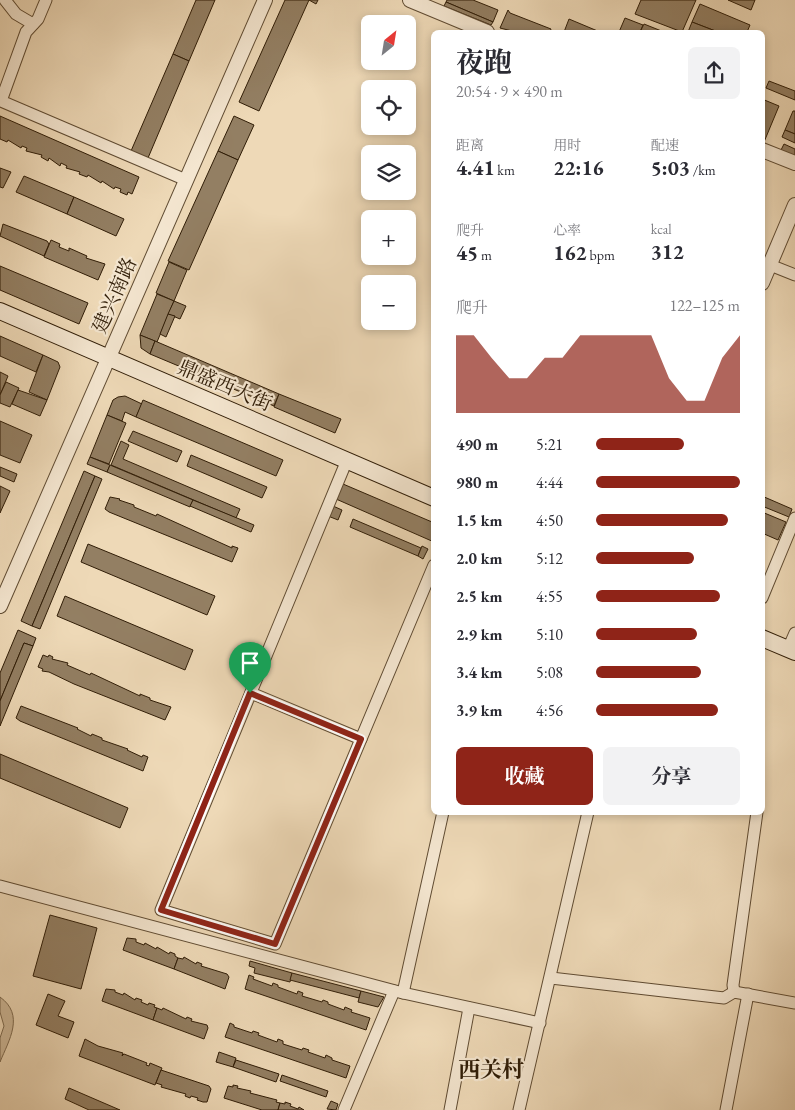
<!DOCTYPE html>
<html lang="zh">
<meta charset="utf-8">
<style>
body{margin:0;font-family:"EB Garamond","Noto Serif SC",serif;background:#f2f2f3;color:#2b2b33;height:100vh;display:flex;flex-direction:column;font-size:19px;white-space:nowrap}
*{box-sizing:border-box;margin:0}
p{font-size:16px;color:#7c7c81}
.icon{flex:none;width:28px;height:28px;fill:none;stroke:currentColor;stroke-width:2;stroke-linecap:round;stroke-linejoin:round}
.map{position:relative;flex:1;overflow:hidden}
.sheet{position:absolute;left:431px;top:30px;width:334px;height:785px;display:flex;flex-direction:column;background:#fff;border-radius:8px;box-shadow:0 2px 8px #0003}
.sheet>*{flex:none}
.needle{width:32px;rotate:30deg}
.buttons{position:absolute;left:361px;top:15px;display:grid;gap:10px}
.buttons a{display:grid;place-items:center;width:55px;height:55px;border-radius:8px;background:#fff;box-shadow:0 2px 8px #0003;font-size:25px}
.pin{position:absolute;display:grid;place-items:center;width:42px;height:42px;color:#fff;margin:-51px -21px;border-radius:50% 50% 50% 0;rotate:-45deg;box-shadow:0 0 5px #0007}
.pin .icon{rotate:45deg}
.round{display:grid;place-items:center;flex:none;width:52px;height:52px;border-radius:8px;background:#f2f2f3}
.head{display:flex;align-items:center;justify-content:space-between;height:85px;padding:0 25px}
h1{font-size:28px;font-weight:700;line-height:38px}
.metrics{display:grid;grid-template-columns:repeat(3,1fr);gap:8px;height:85px;padding:5px 25px}
.metrics div{display:grid;align-content:center}
.metrics b{font-size:21px;font-weight:700}
.metrics small{font-size:14px;font-weight:400}
.metrics p{font-size:14px}
.chart{height:140px;padding:10px 25px}
.chart p{display:flex;justify-content:space-between}
.chart svg{width:100%;height:90px;margin-top:5px;fill:#8f2418;opacity:.7}
.action{display:flex;gap:10px;margin-top:auto;padding:10px 25px}
.action a{flex:1;height:58px;border-radius:8px;background:#8f2418;color:#fff;font-size:20px;font-weight:700;line-height:58px;text-align:center}
.action a+a{background:#f2f2f3;color:#2b2b33}
ul{padding:0 25px;list-style:none;font-size:16px}
li{display:grid;grid-template-columns:80px 60px 1fr;align-items:center;height:38px}
li i{height:12px;border-radius:6px;background:#8f2418}
.map>svg:first-child{display:block}
.green{fill:#ceb999;stroke:#7f6b50}
.building{fill:#937f63;stroke:#301d07}
.lines{fill:none;stroke-linecap:round;stroke-linejoin:round}
.minor-casing{stroke:#604c33;stroke-width:13}
.tertiary-casing{stroke:#604c33;stroke-width:16}
.secondary-casing{stroke:#301d07;stroke-width:18}
.minor{stroke:#f4e6d0;stroke-width:11}
.tertiary{stroke:#f4e6d0;stroke-width:14}
.secondary{stroke:#f4e6d0;stroke-width:16}
.route-casing{stroke:#fff;stroke-width:10}
.route{stroke:#8f2418;stroke-width:6}
.labels{text-anchor:middle;stroke-width:4.5;stroke-linejoin:round;paint-order:stroke}
.street-label{font-size:20px;fill:#301d07;stroke:#f4e6d0}
.quarter-label{font-size:22px;font-weight:bold;fill:#301d07;stroke:#f4e6d0}
</style>
<div class="map">
<svg width="795" height="1110" viewBox="0 0 795 1110">
<rect width="100%" height="100%" fill="#eed9b7"/>
<filter id="stains"><feTurbulence type="fractalNoise" baseFrequency=".004" numOctaves="4"/><feColorMatrix values="0 0 0 0 .2 0 0 0 0 .09 0 0 0 0 .02 0 0 0 .5 -.17"/></filter>
<radialGradient id="worn" r=".72"><stop offset=".6" stop-color="#630" stop-opacity="0"/><stop offset="1" stop-color="#630" stop-opacity=".3"/></radialGradient>
<path class="green" d="M0,997C25,1015 9,1040 0,1062V1038L4,1026L0,1012Z"/>
<g class="building">
<path d="M196,0H215L189,61L173,54Z"/>
<path d="M285,0H318L316,4L309,0L259,111L239,102Z"/>
<path d="M447,0H473L498,10L493,22L446,2Z"/>
<path d="M641,0H696L682,32L635,14Z"/>
<path d="M728,0H755L751,10Z"/>
<path d="M446,2L493,22L491,25L444,6Z"/>
<path d="M700,4L750,25L747,32H718L692,22Z"/>
<path d="M508,10L510,13L551,29L550,32H516L500,28Z"/>
<path d="M625,18L643,25L640,32H619Z"/>
<path d="M569,19L600,32H564Z"/>
<path d="M692,22L718,32H688Z"/>
<path d="M644,24L664,32H647L641,30Z"/>
<path d="M173,54L189,61L148,158L131,151Z"/>
<path d="M769,81L795,91V100L766,88Z"/>
<path d="M762,99L779,106L764,142L762,141Z"/>
<path d="M793,111H795V134L785,130Z"/>
<path d="M0,116L139,177L132,194L128,192L127,195L120,192L121,189L115,187L114,189L102,181L101,183L88,175L87,177L79,174L80,172L66,168L67,166L61,163L60,166L49,158L48,161L41,157L42,155L26,151L27,148L22,146L21,148L8,140L7,142L0,139Z"/>
<path d="M234,116L254,125L238,160L218,151Z"/>
<path d="M785,130L795,134V143L782,137Z"/>
<path d="M784,144L795,149V156L781,150Z"/>
<path d="M218,151L238,160L189,270L168,261Z"/>
<path d="M0,168L11,172L3,188L0,187Z"/>
<path d="M24,176L74,197L67,214L16,192Z"/>
<path d="M74,197L124,219L116,236L67,214Z"/>
<path d="M3,224L47,241L49,244L44,256L0,236Z"/>
<path d="M51,240L60,244L59,247L69,251V248L87,256L86,258L105,264L98,280L44,257Z"/>
<path d="M169,262L187,270L174,301L156,293Z"/>
<path d="M0,266L88,303L79,324L0,290Z"/>
<path d="M157,294L174,301L157,342L140,335Z"/>
<path d="M174,301L186,306L180,319L168,314Z"/>
<path d="M168,314L175,316L166,337L160,334Z"/>
<path d="M140,335L155,341L150,354L141,348Z"/>
<path d="M0,336L43,355L36,372L0,356Z"/>
<path d="M155,341L279,394L274,406L150,354Z"/>
<path d="M43,355L58,362L60,367L47,400L29,392Z"/>
<path d="M0,372L8,376L0,395Z"/>
<path d="M6,382L19,388L10,407L0,403V395Z"/>
<path d="M18,390L47,400L40,416L12,404Z"/>
<path d="M279,394L341,419L335,433L274,407Z"/>
<path d="M125,396L142,404L136,417L125,412L122,421L107,415L113,400L118,397Z"/>
<path d="M143,400L283,460L276,476L136,417Z"/>
<path d="M107,415L126,423L109,464L90,457Z"/>
<path d="M0,421L32,435L20,463L0,455Z"/>
<path d="M133,431L182,451L177,462L128,441Z"/>
<path d="M121,441L129,445L123,459L240,509L236,518L111,465Z"/>
<path d="M191,455L267,487L262,498L187,466Z"/>
<path d="M90,457L110,465L107,472L87,464Z"/>
<path d="M110,465L193,500L190,507L107,472Z"/>
<path d="M0,467L17,474L14,482L0,476Z"/>
<path d="M84,471L95,476L32,626L21,621Z"/>
<path d="M95,476L102,479L40,629L32,626Z"/>
<path d="M343,484L432,522L434,542L336,499Z"/>
<path d="M0,486L10,491L0,513Z"/>
<path d="M762,496L792,509L789,517L762,506Z"/>
<path d="M110,497L120,499L119,500L134,505V507L156,516L157,514L232,548V546L238,548L232,562L109,512L105,509Z"/>
<path d="M193,500L254,525L251,532L190,506Z"/>
<path d="M333,506L342,510L338,520L328,516Z"/>
<path d="M762,512L786,522L778,540L762,533Z"/>
<path d="M353,519L421,548L418,556L350,527Z"/>
<path d="M88,544L215,596L207,615L81,562Z"/>
<path d="M422,546L428,549L423,559L418,556Z"/>
<path d="M65,596L193,650L185,670L57,616Z"/>
<path d="M18,630L36,638L33,646L24,643L0,701V673Z"/>
<path d="M24,643L33,646L0,726V701Z"/>
<path d="M43,655L48,657L49,655L53,657L52,659L68,663L67,665L90,675L91,673L140,696V694L150,698V700L171,707L165,720L74,684L49,672L42,671L43,669L38,667Z"/>
<path d="M21,706L78,728L77,729L91,736L92,734L102,738V740L128,749L127,750L142,757L143,755L148,757L143,771L20,721L16,718Z"/>
<path d="M0,754L128,808L120,828L0,778Z"/>
<path d="M50,915L97,928L81,989L33,976Z"/>
<path d="M127,938L136,939V942L144,945L145,943L156,949L157,947L169,954L170,952L175,954V956L178,958L174,969L123,950Z"/>
<path d="M184,957L196,964L197,962L202,964L201,966L227,974L229,977L225,989L174,969L178,958L183,959Z"/>
<path d="M250,961L292,973L290,982L254,973L255,968L249,966Z"/>
<path d="M292,973L361,991L359,998L290,980Z"/>
<path d="M249,975L254,977L253,979L272,986L273,983L278,985V987L297,994L298,991L303,993L302,996L322,1002L323,1000L328,1002V1004L344,1010L345,1007L352,1010L351,1012L370,1018L366,1030L245,989Z"/>
<path d="M106,989L115,990V992L123,995L124,993L135,1000L136,998L142,1000L141,1002L148,1005L149,1003L155,1005L154,1007L157,1008L153,1020L102,1001Z"/>
<path d="M361,991L384,997L378,1007L358,1002Z"/>
<path d="M48,994L65,1001L58,1016L74,1022L68,1038L36,1025Z"/>
<path d="M157,1008L162,1010L163,1008L186,1019L187,1017L192,1019L191,1021L207,1025L208,1028L204,1039L153,1020Z"/>
<path d="M230,1023L234,1025V1027L252,1033L253,1031L259,1033L258,1035L277,1042L278,1039L283,1041V1044L302,1050L303,1048L309,1050L308,1052L325,1058L326,1055L332,1058V1060L350,1066L346,1078L225,1037Z"/>
<path d="M85,1039L98,1046L123,1053L122,1056L124,1054L147,1063L146,1065L149,1066L150,1063L162,1068L155,1085L79,1056Z"/>
<path d="M219,1052L236,1058L233,1067L216,1062Z"/>
<path d="M236,1060L279,1074L276,1082L233,1067Z"/>
<path d="M161,1070L209,1086L211,1089L207,1102H203L197,1100L198,1098L191,1096L190,1098L185,1096L186,1094L161,1087L162,1085L156,1083Z"/>
<path d="M282,1075L328,1091L326,1097L280,1081Z"/>
<path d="M233,1085L238,1086L237,1088L251,1091L250,1093L277,1100L276,1102L280,1103L278,1110H262L224,1098L228,1086L233,1087Z"/>
<path d="M69,1088L120,1110H89L65,1099Z"/>
<path d="M331,1101L338,1104L336,1110L327,1109Z"/>
<path d="M285,1102L291,1104L290,1106L298,1109L299,1107L304,1110H278L280,1103L285,1104Z"/>
</g>
<g class="lines">
<defs>
<g id="minor">
<path d="M5,0L16,14L33,24"/>
<path d="M46,0L38,19L26,32L1,101L186,180"/>
<path d="M770,265L795,275"/>
<path d="M347,460L161,910L275,944L434,565"/>
<path d="M762,598L795,518"/>
<path d="M788,649L795,633"/>
<path d="M251,693L361,739"/>
<path d="M0,886L403,993L540,1023"/>
<path d="M551,978L724,998L734,992L795,1003"/>
<path d="M734,992L733,985L757,812"/>
<path d="M403,993L443,812"/>
<path d="M344,1110L394,991"/>
<path d="M450,1110L469,1008"/>
<path d="M519,1110L588,812"/>
<path d="M726,1110L748,994"/>
</g>
<g id="tertiary">
<path d="M410,0L487,32"/>
<path d="M762,150L795,163"/>
<path d="M762,283L795,205"/>
<path d="M0,606L265,0"/>
</g>
<g id="secondary">
<path d="M0,311L434,498"/>
<path d="M762,638L795,652"/>
</g>
</defs>
<use href="#minor" class="minor-casing"/>
<use href="#tertiary" class="tertiary-casing"/>
<use href="#secondary" class="secondary-casing"/>
<use href="#minor" class="minor"/>
<use href="#tertiary" class="tertiary"/>
<use href="#secondary" class="secondary"/>
</g>
<g class="lines">
<defs>
<path id="route" d="M250,693L361,739L275,944L161,910Z"/>
</defs>
<use href="#route" class="route-casing"/>
<use href="#route" class="route"/>
</g>
<g class="labels">
<g class="street-label">
<text transform="translate(114 295) rotate(-66)" y="7">建兴南路</text>
<text transform="translate(225 385) rotate(23)" y="7">鼎盛西大街</text>
</g>
<g class="quarter-label">
<text x="491" y="1077">西关村</text>
</g>
</g>
<rect width="100%" height="100%" filter="url(#stains)"/>
<rect width="100%" height="100%" fill="url(#worn)"/>
</svg>
<div class="buttons">
<a><svg class="needle" viewBox="-14 -14 28 28"><path d="M0-13l5 13h-10z" fill="#e53935"/><path d="M0 13l5-13h-10z" fill="#7c7c81"/></svg></a>
<a><svg class="icon" aria-label="locate" viewBox="0 0 24 24"><circle cx="12" cy="12" r="6"/><path d="M12 2v4M12 18v4M2 12h4M18 12h4"/></svg></a>
<a><svg class="icon" aria-label="layers" viewBox="0 0 24 24"><path d="M12 4l9 5-9 5-9-5zM3 14l9 5 9-5"/></svg></a>
<a>+</a>
<a>−</a>
</div>
<div class="pin" style="left:250px;top:693px;background:#1e9e55"><svg class="icon" aria-label="arrive" viewBox="0 0 24 24"><path d="M6 21V4h12l-3 4 3 4H6"/></svg></div>
<section class="sheet">
<div class="head"><div><h1>夜跑</h1><p>20:54 · 9 × 490 m</p></div><a class="round"><svg class="icon" aria-label="share" viewBox="0 0 24 24"><path d="M12 15V3M7 8l5-5 5 5M5 13v7h14v-7"/></svg></a></div>
<div class="metrics">
<div><p>距离</p><b>4.41<small> km</small></b></div>
<div><p>用时</p><b>22:16</b></div>
<div><p>配速</p><b>5:03<small> /km</small></b></div>
</div>
<div class="metrics">
<div><p>爬升</p><b>45<small> m</small></b></div>
<div><p>心率</p><b>162<small> bpm</small></b></div>
<div><p>kcal</p><b>312</b></div>
</div>
<div class="chart"><p><span>爬升</span>122–125 m</p>
<svg viewBox="0 0 160 44" preserveAspectRatio="none"><path d="M0 44V6L10 6L20 17L30 27L40 27L50 17L60 17L70 6L80 6L90 6L100 6L110 6L120 27L130 38L140 38L150 17L160 6V44z"/></svg>
</div>
<ul>
<li><b>490 m</b>5:21<i style="width:61%"></i></li>
<li><b>980 m</b>4:44<i style="width:100%"></i></li>
<li><b>1.5 km</b>4:50<i style="width:92%"></i></li>
<li><b>2.0 km</b>5:12<i style="width:68%"></i></li>
<li><b>2.5 km</b>4:55<i style="width:86%"></i></li>
<li><b>2.9 km</b>5:10<i style="width:70%"></i></li>
<li><b>3.4 km</b>5:08<i style="width:73%"></i></li>
<li><b>3.9 km</b>4:56<i style="width:85%"></i></li>
</ul>
<div class="action"><a>收藏</a><a>分享</a></div>
</section>
</div>
